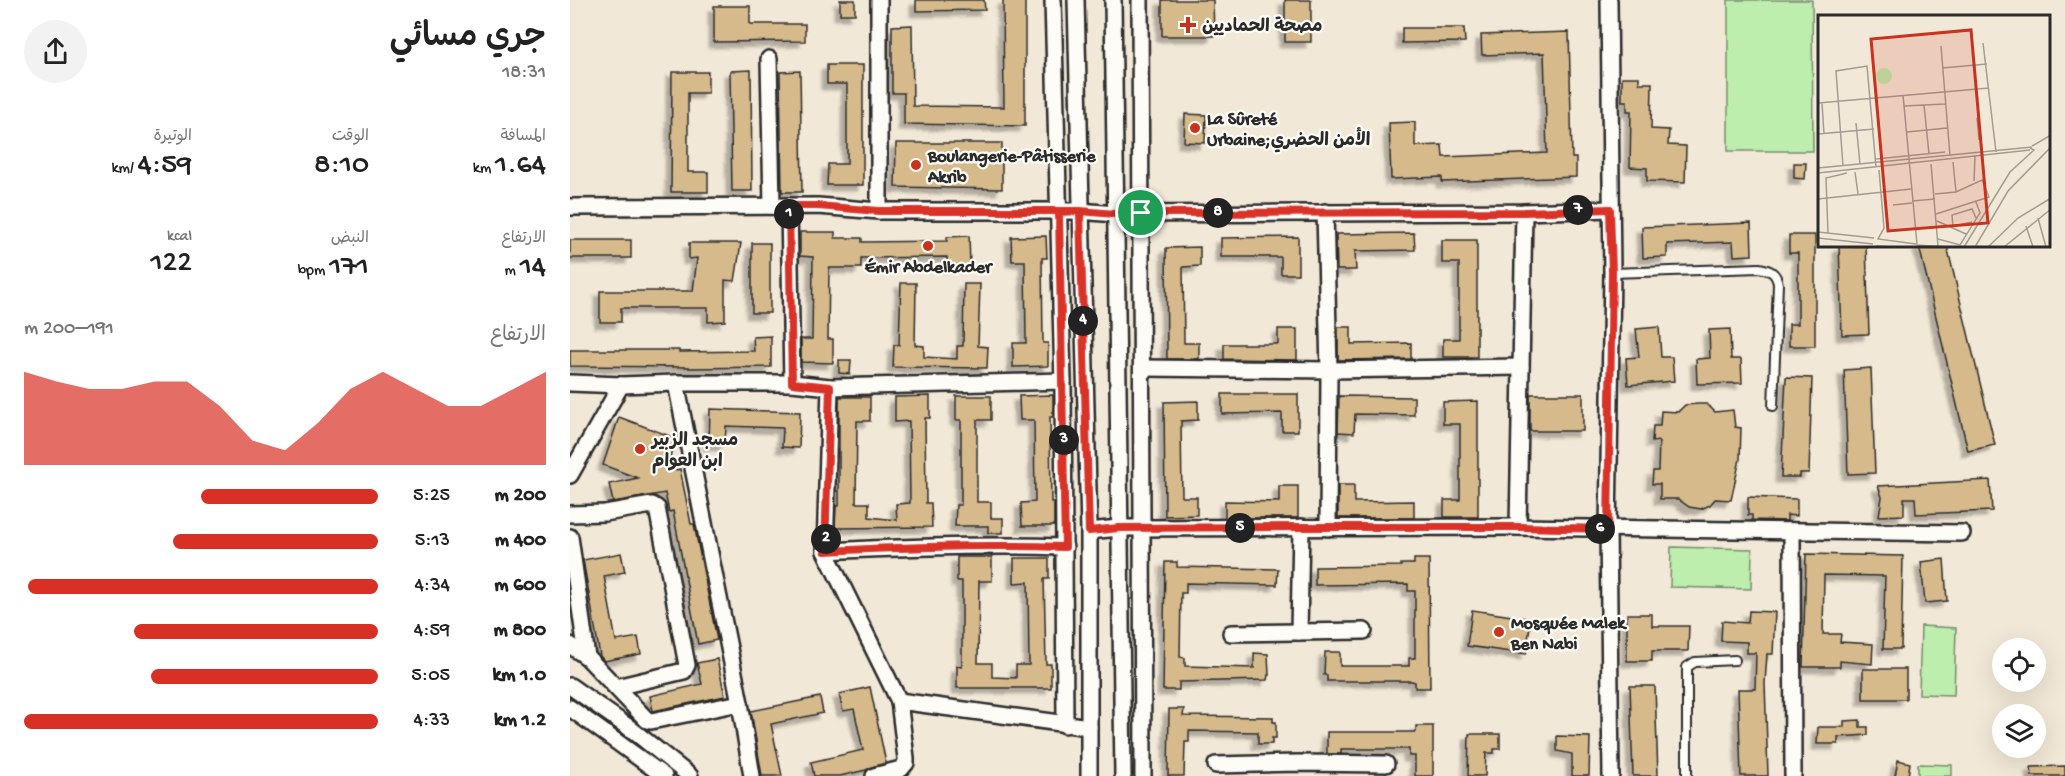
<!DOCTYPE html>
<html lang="ar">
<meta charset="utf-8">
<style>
body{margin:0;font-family:"Gochi Hand","Playpen Sans Arabic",sans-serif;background:#f2f2f2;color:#222;direction:rtl;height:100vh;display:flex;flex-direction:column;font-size:22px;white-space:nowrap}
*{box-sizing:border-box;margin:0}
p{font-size:20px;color:#767676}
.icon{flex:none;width:33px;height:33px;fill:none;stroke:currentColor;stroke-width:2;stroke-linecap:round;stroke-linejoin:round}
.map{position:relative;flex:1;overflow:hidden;direction:ltr}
.drawer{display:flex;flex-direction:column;background:#fff;width:570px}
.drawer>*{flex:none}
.controls{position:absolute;left:1422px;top:638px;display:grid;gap:12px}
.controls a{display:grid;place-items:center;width:54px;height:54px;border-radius:50%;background:#fff;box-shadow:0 6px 24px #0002;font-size:30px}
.pin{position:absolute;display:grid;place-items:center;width:51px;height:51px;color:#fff;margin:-26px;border:3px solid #fff;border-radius:50%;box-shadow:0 2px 6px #0007}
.km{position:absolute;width:30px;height:30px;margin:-15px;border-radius:50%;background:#222;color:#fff;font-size:16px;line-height:30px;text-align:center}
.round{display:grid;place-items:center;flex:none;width:63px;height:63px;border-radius:32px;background:#f2f2f2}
.summary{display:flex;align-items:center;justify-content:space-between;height:102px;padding:0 24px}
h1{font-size:33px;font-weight:600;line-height:45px}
.figures{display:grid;grid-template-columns:repeat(3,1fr);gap:9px;height:102px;padding:6px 24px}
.figures div{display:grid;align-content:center}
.figures b{font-size:30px;font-weight:600}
.figures small{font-size:16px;font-weight:400}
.figures p{font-size:16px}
.chart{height:168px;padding:12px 24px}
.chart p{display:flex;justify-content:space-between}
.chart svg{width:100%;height:108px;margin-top:6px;fill:#d93025;opacity:.7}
ul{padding:0 24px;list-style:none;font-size:20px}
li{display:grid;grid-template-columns:96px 72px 1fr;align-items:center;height:45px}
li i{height:15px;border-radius:8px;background:#d93025}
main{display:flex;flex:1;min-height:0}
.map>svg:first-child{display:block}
.green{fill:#bdeead;stroke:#748c6c;stroke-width:1.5}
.building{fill:#d7ba8b;stroke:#2b2b2b;stroke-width:1.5;filter:url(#shadow)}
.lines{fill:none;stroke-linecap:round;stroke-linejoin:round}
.lane-casing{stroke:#2b2b2b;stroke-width:12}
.street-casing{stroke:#2b2b2b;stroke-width:20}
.lane{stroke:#fdfcf7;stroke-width:8}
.street{stroke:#fdfcf7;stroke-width:15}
.route-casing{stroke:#fff;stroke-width:12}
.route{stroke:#d93025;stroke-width:8}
.poi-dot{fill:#c8321e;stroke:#fdfcf7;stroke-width:2}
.labels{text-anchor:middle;stroke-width:4.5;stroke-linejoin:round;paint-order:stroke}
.poi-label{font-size:18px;font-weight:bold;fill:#2b2b2b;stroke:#fdfcf7;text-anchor:start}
.inset-road{fill:none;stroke:#a29c92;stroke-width:1.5}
.view{fill:#c8321e;fill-opacity:0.15;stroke:#c8321e;stroke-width:3}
.inset-edge{fill:none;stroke:#2b2b2b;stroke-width:3}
</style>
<main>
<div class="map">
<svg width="1495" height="776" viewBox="0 0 1495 776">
<defs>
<filter id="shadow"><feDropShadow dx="-5.5" dy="5.5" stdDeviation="1.5" flood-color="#0004"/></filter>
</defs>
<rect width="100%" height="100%" fill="#f2e8d7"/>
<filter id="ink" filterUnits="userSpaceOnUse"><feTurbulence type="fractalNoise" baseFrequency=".0167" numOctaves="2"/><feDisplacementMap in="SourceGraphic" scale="12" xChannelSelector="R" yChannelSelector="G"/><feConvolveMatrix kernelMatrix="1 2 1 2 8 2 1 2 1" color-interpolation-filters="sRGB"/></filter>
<g filter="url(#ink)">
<g class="green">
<path d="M1158,0H1242L1243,151H1158Z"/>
<path d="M1101,547L1182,549L1181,589L1100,587Z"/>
<path d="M1351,626L1386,628L1384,695L1349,694Z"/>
<path d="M1348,764L1382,765V776H1348Z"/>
</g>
<g class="building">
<rect x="270" y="0" width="15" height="14"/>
<path d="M346,0H414L415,10L346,11Z"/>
<path d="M433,0H455V126L334,124V93H322V26L342,25L343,106L434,107Z"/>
<path d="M592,0H643L644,36H592Z"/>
<rect x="715" y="0" width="26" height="42"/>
<path d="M144,6H180V24H235V41L144,42Z"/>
<path d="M832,28H894L895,42L832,43Z"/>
<path d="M999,32L1002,158H1006V177L872,182V177L821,179L819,123L845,122V146L872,145L873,157L977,153L974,53L912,55L911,35Z"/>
<path d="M257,65H293V185H257L258,164H277V84H257Z"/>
<path d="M181,70L182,191H162L160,71Z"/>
<path d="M230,71L232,192H212L210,72Z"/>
<path d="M102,72H138V93H118V172H138V192H101Z"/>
<path d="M1052,77H1069V83H1082L1081,129L1099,130L1098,145L1116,146L1115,182L1077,181V168L1060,167L1061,111H1057V101H1052Z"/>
<path d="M615,114L636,115L635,143L614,142Z"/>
<path d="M326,143H432V189L325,187Z"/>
<path d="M1224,163H1236L1235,179L1224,178Z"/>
<path d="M1181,223L1182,255L1164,256L1163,242L1097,244V257L1073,258L1072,227Z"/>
<path d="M230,232H265V238H292V242L377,241V237L399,236L400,266H377V257L291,258V268H259L258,339H263V363L231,362V339H242L243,257L230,256Z"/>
<path d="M844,233L845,250L785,251L786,270H767L766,234Z"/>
<path d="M1219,235H1245V346H1219V324H1228V253H1219Z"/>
<path d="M476,236L477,258H472L473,343H478V366L443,367V343H456L455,261H442L441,237Z"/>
<path d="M728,237V274H711V257H651V238Z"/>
<rect x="0" y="240" width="61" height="18"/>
<path d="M872,240H907V357H873V339H889V263H872Z"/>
<path d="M119,243H171L165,281L155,280V321L138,322V308H51V322H30V291H123L127,258L119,259Z"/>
<rect x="182" y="243" width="18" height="70"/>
<path d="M1269,246H1296L1299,334L1272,335Z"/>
<path d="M1349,246H1377L1425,445L1398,451Z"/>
<path d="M630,247V266L613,267L614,343H629V359H597L596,248Z"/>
<path d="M331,283H346L345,345L354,346V357L387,359V346H393L394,284H410L408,346L418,347L417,368L323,367L324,345H329Z"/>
<path d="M768,327H781V344L841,343V359L768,360Z"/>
<path d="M1089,327L1091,357H1102L1104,381L1058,385L1056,358L1069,357L1066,329Z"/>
<path d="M708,329H727V360L654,359V344H708Z"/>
<path d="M1160,329L1161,359H1171L1172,383L1127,384L1126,359L1140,358L1139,330Z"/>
<path d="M201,336V367L119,368V367L0,366V350H109V352L184,351L183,337Z"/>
<path d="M269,360H281L280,374L269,373Z"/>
<path d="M1301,368L1305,473L1278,474L1274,370Z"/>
<path d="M1216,377L1242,378L1239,473H1230V477H1211Z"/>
<path d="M652,394H728V431H712V413L652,414Z"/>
<rect x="960" y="394" width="53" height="37"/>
<path d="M483,395V417H480L481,502H484V526H452L451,503L465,502L464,420H450L449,396Z"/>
<path d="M360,396V418H355L356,503H361L362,527L265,528L266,506H269V397H300V421H287L286,503H299V517L327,520L326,504L340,503L339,421L325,422V397Z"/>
<path d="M386,396H421V420H407V502H421V518H433V533H418V526H385L386,505H391V420H386Z"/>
<path d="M769,396L844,397V415L785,414L784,433L768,432Z"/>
<path d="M628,401V420L611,421L612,497H627V515L595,516L594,402Z"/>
<path d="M908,401V517H874V500H890V424H873V402Z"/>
<path d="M1128,404H1137L1145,412L1163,410L1165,427L1171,428L1170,459L1161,500L1145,499L1140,505L1131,509L1119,507L1108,499H1090V484H1082L1083,471H1088L1089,441L1082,442L1083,426H1090L1091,411L1108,412L1115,405Z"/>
<path d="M140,409L230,412L229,448L212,447L213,428L156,426L155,445H139Z"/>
<path d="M49,417L105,438L96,472L110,469L121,524H124L147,640L128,644L103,511L99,512L95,493L43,502L39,484L68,478L33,465Z"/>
<path d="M1420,480L1422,511L1346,514L1345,498H1334V515L1309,516L1312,497L1308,486Z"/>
<path d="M768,485H784V502L844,501V518H768Z"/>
<path d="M709,486H728V518H655V501L709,502Z"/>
<path d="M1178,497L1227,499V516L1217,515V521L1182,520V515H1178Z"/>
<path d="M51,553L55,572L34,576L46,641L68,637L71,654L34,661L30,656L13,560Z"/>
<path d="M1236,554L1333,556L1331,649H1313L1315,576L1254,575L1253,634H1271L1270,642L1303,644L1302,664L1270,661V667H1233Z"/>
<path d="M387,557H422V581H409L408,663H422V677L446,678V665H459L458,582L444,583V558H479V579H474L476,664H481V688H387V666L392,667V581H387Z"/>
<path d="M844,559H859L860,688H845V682L842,681H757V675H754L755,652H770V666H839V658H845V591H838V584L745,585V567L831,566V564H844Z"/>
<path d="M1374,559L1377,601L1355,603L1351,562Z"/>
<path d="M595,562H607V567L708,569L707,585L616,583V593H611L610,657L615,658V666L684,668V653L698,654L699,675H698L697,680L609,682V690H593Z"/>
<path d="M902,610L961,619L956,654L897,646Z"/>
<path d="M1179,611L1205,612L1203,654H1197L1195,683L1198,776H1171L1168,689H1185L1186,653H1177V642L1151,641L1152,621L1178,623Z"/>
<path d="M1057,614H1082V626H1119L1118,651H1082V661H1057Z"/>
<path d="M147,659L155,696L83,711L80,696L132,684L127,663Z"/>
<rect x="1293" y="669" width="43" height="30"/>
<path d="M1060,686H1085L1088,776H1063Z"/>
<path d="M300,687L316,763L302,767L296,770L270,776H244L241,762L293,750L284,709L273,711L269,694Z"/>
<path d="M250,697L253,713L201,724L212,776H192L181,711Z"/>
<path d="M599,709H614L613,716L703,717V722H706V738H702V744H688V732L619,731V742H615L614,776H598Z"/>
<path d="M1290,720V727H1298V735L1268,737V744H1247L1248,727H1274V721Z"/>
<path d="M846,726H863V776H845V756H839V749H771V754H757V732H846Z"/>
<path d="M899,734H930V749H924V753H916L915,776H898Z"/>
<path d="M987,736L1020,737L1019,776H1002V754L987,751Z"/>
<path d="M1328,760L1340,763L1338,776H1325Z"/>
<path d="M1495,766V776H1462L1461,767Z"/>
</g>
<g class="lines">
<defs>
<g id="lane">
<path d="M1042,273L1189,268C1200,270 1206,272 1208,284L1203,406"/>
<path d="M1117,776V667L1125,662L1165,660"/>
</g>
<g id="street">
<path d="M483,0L493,381L495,725"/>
<path d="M506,0L519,531V776"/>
<path d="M543,0L553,776"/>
<path d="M570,0L573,776"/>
<path d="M1039,0L1042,273L1038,529L1041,776"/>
<path d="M199,59L202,206"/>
<path d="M219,206L222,383"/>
<path d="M0,207L248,206L309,211H510L545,214L954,212L1040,209"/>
<path d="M309,211V0"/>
<path d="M755,212L759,370L758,528"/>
<path d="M573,368L759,370L951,367"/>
<path d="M0,383L51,385L106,383H222L260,387L493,381"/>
<path d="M106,383L170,703L182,776"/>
<path d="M260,387L255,551L329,701L336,758V763L331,769L304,776"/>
<path d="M0,475L51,385"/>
<path d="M0,514L35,513L82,505L87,508L117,665L114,671L46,687"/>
<path d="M948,527L954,212"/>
<path d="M519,531L549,528L948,527L1392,533"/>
<path d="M1222,531L1223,776"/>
<path d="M0,537L17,657"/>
<path d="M255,551C336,547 415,544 495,547"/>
<path d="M729,632L731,527"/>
<path d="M661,633L794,631"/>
<path d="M0,645L17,657L77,720L81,721L170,703"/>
<path d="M0,686L61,729L120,776"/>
<path d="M329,701L519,727"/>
<path d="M0,708L94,776"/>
<path d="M646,765L728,763L816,764"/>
</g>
</defs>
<use href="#lane" class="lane-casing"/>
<use href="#street" class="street-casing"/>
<use href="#lane" class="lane"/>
<use href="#street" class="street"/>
</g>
</g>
<g class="lines" filter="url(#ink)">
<defs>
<path id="route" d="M571,213L545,214L510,211H309L248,206H219L222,383L260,387L255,551C336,547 415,544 495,547L489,212L510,211L519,531L549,528L731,527H948L1038,529L1042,273L1040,209L954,212L571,213"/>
</defs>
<use href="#route" class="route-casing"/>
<use href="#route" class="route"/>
</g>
<g class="poi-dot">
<path d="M615 16h6v6h6v6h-6v6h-6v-6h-6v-6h6z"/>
<circle cx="625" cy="128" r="6"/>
<circle cx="346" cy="165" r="6"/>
<circle cx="358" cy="246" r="6"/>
<circle cx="70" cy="449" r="6"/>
<circle cx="929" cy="632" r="6"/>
</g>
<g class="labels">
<g class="poi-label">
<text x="632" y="31">مصحة الحماديين</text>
<text x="637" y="124">La Sûreté<tspan x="637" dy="21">Urbaine;الأمن الحضري</tspan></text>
<text x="358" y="161">Boulangerie-Pâtisserie<tspan x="358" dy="21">Akrib</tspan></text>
<text x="358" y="272" text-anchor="middle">Émir Abdelkader</text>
<text x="82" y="445">مسجد الزبير<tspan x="82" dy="21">ابن العوام</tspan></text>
<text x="941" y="628">Mosquée Malek<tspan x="941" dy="21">Ben Nabi</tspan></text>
</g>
</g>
<g transform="translate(1248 15)">
<rect width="232" height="232" fill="#f2e8d7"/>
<path d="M58 61a8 8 0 1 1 16 0a8 8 0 1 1-16 0Z" fill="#bdeead"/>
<path class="inset-road" d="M165,28L178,137M123,31L132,141M124,53L169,49M85,80L99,229M0,88L171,73M4,88L6,119M106,90L111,139M86,91L127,89M159,103L161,125M38,108L42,149M89,117L129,113M0,119L56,114M214,131L233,120M58,144L127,137M135,147L138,177M113,149L120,231M25,151L18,56L49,51L58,152M0,153L214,132M61,155L66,213L60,224L98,229M37,157L40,179M0,158L212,135M156,166L157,141M117,179L138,177L164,165L171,182L118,199M0,184L93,174M94,186L117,184M75,190L94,188M220,203L228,232M119,206L148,219M136,211L154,207M208,211L215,232M135,213L134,200L154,194L158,203M0,217L56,223M10,218L8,163L29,158M0,223L55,229M120,224L142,230L162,198L158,187M98,230L131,232M58,231L76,232M146,232L192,157L216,135L212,133M157,232L190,176L233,132M170,232L200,203L233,183M186,232L233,194"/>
<path class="view" d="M153,15L170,208L70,216L53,24Z"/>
<rect width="232" height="232" class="inset-edge"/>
</g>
</svg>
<div class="controls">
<a><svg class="icon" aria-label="locate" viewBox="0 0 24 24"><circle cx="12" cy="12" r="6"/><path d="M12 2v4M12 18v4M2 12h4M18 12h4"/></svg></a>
<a><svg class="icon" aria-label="layers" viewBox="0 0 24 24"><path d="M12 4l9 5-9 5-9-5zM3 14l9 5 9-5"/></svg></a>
</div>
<div class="pin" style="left:571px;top:213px;background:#1e9e55"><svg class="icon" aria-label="arrive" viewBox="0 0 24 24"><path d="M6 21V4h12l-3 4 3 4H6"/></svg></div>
<b class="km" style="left:219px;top:214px">1</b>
<b class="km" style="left:256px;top:539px">2</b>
<b class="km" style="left:494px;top:440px">3</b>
<b class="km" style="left:513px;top:321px">4</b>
<b class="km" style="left:670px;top:528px">5</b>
<b class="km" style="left:1030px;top:529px">6</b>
<b class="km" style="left:1008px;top:210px">7</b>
<b class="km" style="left:648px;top:213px">8</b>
</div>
<section class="drawer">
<div class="summary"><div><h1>جري مسائي</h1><p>18:31</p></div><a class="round"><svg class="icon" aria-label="share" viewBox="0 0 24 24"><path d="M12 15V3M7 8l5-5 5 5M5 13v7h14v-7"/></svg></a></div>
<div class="figures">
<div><p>المسافة</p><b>1.64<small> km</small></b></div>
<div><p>الوقت</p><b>8:10</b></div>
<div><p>الوتيرة</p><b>4:59<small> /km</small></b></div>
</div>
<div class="figures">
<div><p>الارتفاع</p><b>14<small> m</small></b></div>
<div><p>النبض</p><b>171<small> bpm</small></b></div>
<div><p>kcal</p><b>122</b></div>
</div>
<div class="chart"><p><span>الارتفاع</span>191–200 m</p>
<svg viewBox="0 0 160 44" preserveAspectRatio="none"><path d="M0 44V6L10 10L20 13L30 13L40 10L50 10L60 20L70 34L80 38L90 27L100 13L110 6L120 13L130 20L140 20L150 13L160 6V44z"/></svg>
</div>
<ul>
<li><b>200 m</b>5:25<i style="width:50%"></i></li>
<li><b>400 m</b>5:13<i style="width:58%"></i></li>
<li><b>600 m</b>4:34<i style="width:99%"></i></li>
<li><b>800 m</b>4:59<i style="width:69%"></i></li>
<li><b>1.0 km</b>5:05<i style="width:64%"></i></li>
<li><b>1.2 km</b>4:33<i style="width:100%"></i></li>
</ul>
</section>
</main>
